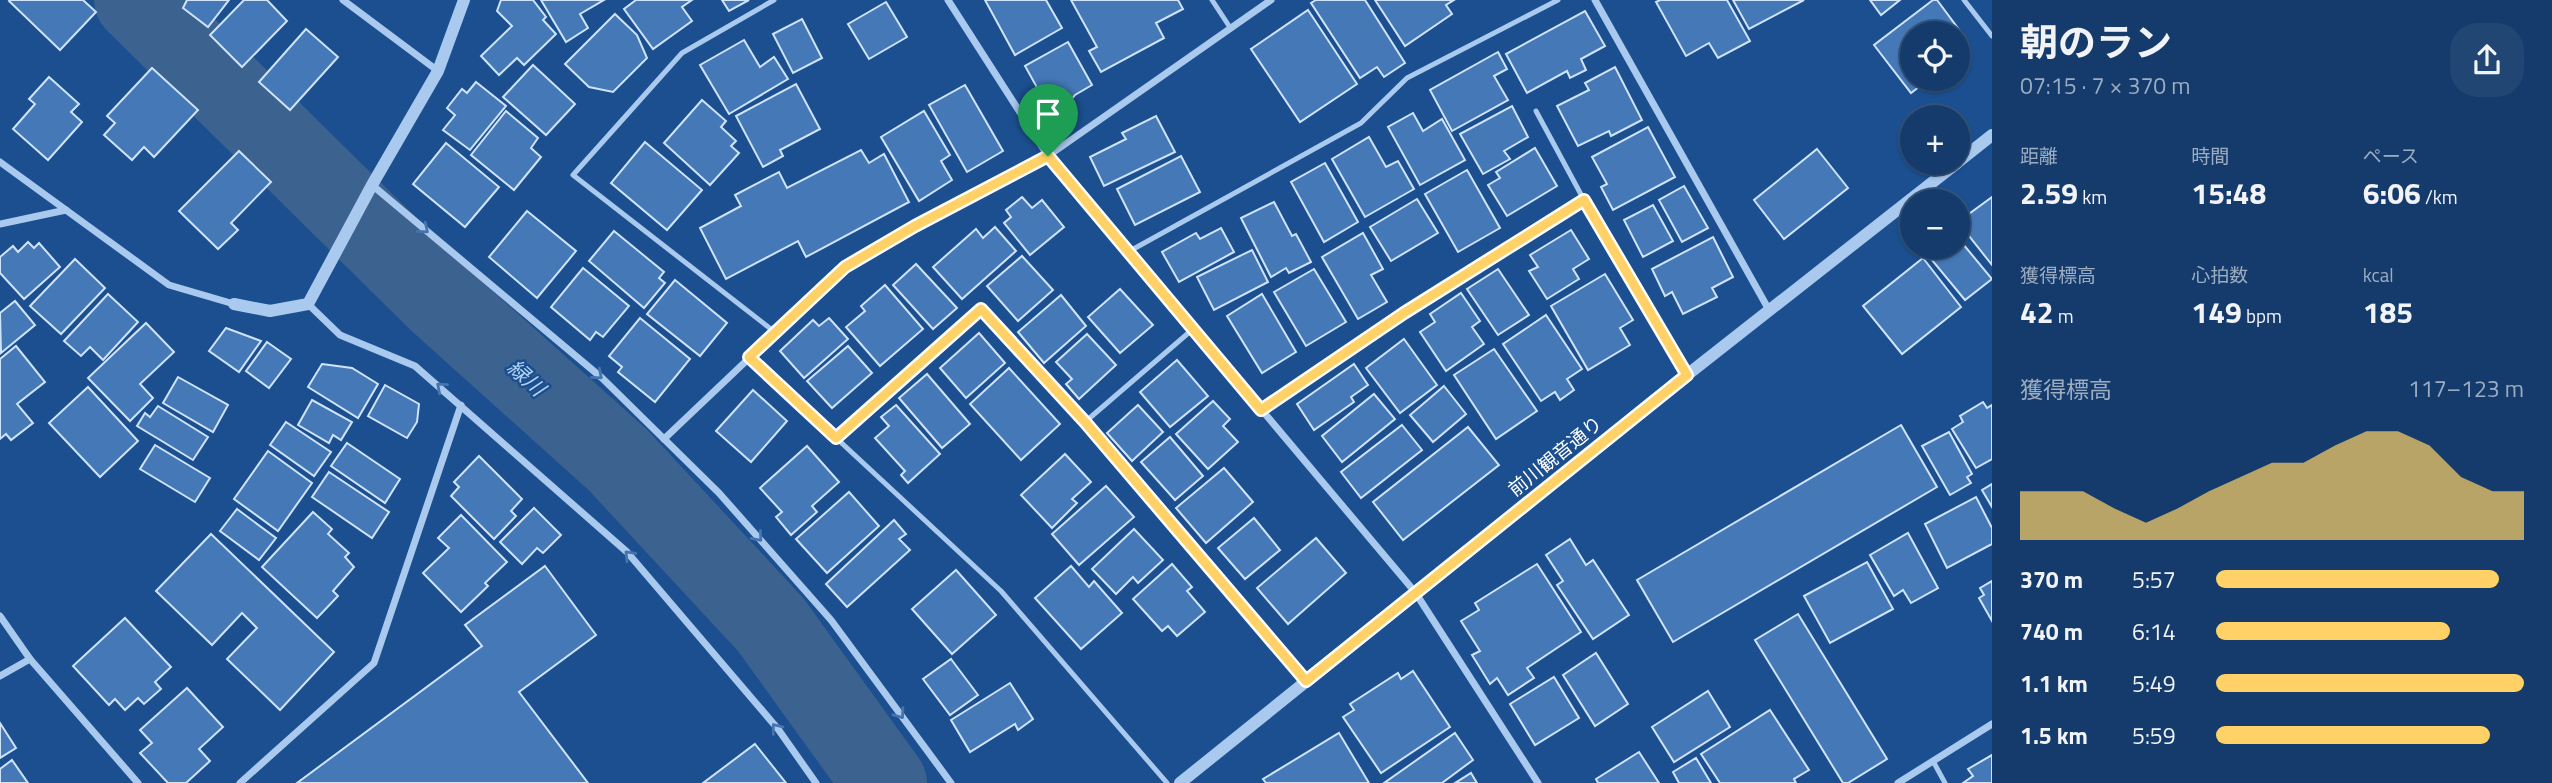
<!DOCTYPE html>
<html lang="ja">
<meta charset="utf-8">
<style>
body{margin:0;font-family:"Titillium Web","Noto Sans JP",sans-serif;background:#214673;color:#f1f3f6;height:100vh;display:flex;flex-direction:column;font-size:26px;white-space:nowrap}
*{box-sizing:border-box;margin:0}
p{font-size:23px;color:#9dadc1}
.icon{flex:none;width:38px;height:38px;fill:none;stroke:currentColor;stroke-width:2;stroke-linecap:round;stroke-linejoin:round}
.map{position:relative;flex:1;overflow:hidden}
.details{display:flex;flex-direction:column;background:#143b6b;width:560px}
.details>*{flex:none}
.tools{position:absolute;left:1900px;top:21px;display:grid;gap:14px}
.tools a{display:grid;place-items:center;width:70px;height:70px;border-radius:50%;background:#143b6b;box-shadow:0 2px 5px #0004,0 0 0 2px #33557e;font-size:35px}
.pin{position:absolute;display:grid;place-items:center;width:60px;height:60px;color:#fff;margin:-72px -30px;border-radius:50% 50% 50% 0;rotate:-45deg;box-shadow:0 0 7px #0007}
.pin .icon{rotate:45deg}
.round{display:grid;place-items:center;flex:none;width:74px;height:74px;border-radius:28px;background:#214673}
.head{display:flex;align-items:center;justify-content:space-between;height:119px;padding:0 28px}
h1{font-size:38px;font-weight:700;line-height:52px}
.stats{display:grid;grid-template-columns:repeat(3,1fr);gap:10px;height:119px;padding:7px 28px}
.stats div{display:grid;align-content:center}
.stats b{font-size:30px;font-weight:700}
.stats small{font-size:19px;font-weight:400}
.stats p{font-size:19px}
.chart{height:196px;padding:14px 28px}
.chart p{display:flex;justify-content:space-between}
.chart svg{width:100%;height:126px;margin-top:7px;fill:#ffd166;opacity:.7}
ul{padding:0 28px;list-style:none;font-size:23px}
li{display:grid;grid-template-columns:112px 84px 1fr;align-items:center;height:52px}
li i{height:18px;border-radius:9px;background:#ffd166}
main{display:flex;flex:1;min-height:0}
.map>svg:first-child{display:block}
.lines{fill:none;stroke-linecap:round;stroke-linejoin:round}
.river{stroke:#3c6290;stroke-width:84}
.building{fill:#4478b7;stroke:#cfe3fa;stroke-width:2}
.service{stroke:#a9c9ee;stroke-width:5}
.minor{stroke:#a9c9ee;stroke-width:7}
.tertiary{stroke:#a9c9ee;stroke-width:12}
.oneway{stroke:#4674ac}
.route-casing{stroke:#fff;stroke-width:14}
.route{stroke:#ffd166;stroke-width:9}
.labels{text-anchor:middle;stroke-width:5;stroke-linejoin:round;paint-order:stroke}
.street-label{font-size:19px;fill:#fff;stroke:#1b4f8f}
.water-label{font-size:21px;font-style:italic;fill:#b5d3f5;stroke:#1b4f8f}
</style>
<main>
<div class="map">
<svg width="1992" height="783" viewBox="0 0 1992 783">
<rect width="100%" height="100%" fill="#1b4f8f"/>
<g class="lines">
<path class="river" d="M136,0L440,300L618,460L771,625L885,783"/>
</g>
<g class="building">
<path d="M10,0H83L96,12L60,50L9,1Z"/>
<path d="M187,0H229L208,27L183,8Z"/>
<path d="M244,0H267L287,21L242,67L210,35Z"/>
<path d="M501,0H533L546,17L543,20L556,34L524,65L517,58L499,75L481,56L512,26L497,11Z"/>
<path d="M541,0H604L580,14L588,28L566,42Z"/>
<path d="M636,0H692L682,7L692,21L653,49L624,9Z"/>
<path d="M722,0H749L729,11Z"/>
<path d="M985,0H1046L1062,28L1015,55Z"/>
<path d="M1071,0H1178L1183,9L1156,23L1164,38L1101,72L1089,51L1097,47Z"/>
<path d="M1316,0H1365L1405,63L1384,77L1377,67L1360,78L1311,3Z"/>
<path d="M1375,0H1454L1446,5L1452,14L1405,46Z"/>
<path d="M1660,0H1727L1750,41L1718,58L1709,43L1686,56L1656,2Z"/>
<path d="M1733,0H1804L1749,29Z"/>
<path d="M1870,0H1900L1881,15Z"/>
<path d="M1933,0H1937L1960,31L1956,33H1913V79H1929L1911,93L1874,45Z"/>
<path d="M886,2L907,37L869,59L848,24Z"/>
<path d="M1308,10L1357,84L1300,122L1251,49Z"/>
<path d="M1585,11L1605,46L1581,59L1586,70L1570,78L1567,71L1527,93L1506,54Z"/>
<path d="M615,14L637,35L647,58L613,92L589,87L565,64Z"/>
<path d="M802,19L822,58L793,73L773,34Z"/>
<path d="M306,29L338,57L290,110L259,82Z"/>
<path d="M1958,39L1967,49L1958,56Z"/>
<path d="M744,40L760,67L774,57L788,79L729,114L700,65Z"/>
<path d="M1068,42L1092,85L1075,95L1065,107L1049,109L1025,66Z"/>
<path d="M1498,52L1507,69L1494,76L1508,100L1452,131L1430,90Z"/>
<path d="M533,65L575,104L546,135L503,97Z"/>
<path d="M1615,67L1642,120L1611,136L1609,131L1578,146L1557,106L1589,90L1585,83Z"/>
<path d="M152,68L198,110L154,157L144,147L132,160L104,135L115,123L107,116Z"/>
<path d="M49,77L79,104L71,112L82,122L48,160L13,129L35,104L29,99Z"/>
<path d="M476,82L506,106L470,150L443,130L455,115L447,108L462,89L467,93Z"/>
<path d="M796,84L820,129L780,150L783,156L763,167L736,116Z"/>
<path d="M965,85L1003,151L967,172L929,105Z"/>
<path d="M702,100L726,121L721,127L736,141L731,146L739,153L710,185L664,143Z"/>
<path d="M1512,106L1528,137L1504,151L1510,159L1483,174L1460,134Z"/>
<path d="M506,111L538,138L531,148L541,157L514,190L471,155Z"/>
<path d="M924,111L950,155L941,161L952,180L919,201L881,137Z"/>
<path d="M1413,113L1423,131L1442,119L1465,160L1420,185L1388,127Z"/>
<path d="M1156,116L1175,152L1104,186L1090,157L1126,139L1122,133Z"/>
<path d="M1648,127L1675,177L1613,210L1601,187L1607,184L1592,157Z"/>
<path d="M1369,137L1386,167L1398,161L1414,189L1365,217L1332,159Z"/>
<path d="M645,142L702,190L667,230L611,183Z"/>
<path d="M446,143L499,187L465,227L413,184Z"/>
<path d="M1535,148L1557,186L1507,216L1488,185L1500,178L1496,172Z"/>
<path d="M1817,149L1848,188L1784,239L1754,200Z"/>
<path d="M861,150L869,163L884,154L909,202L806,257L798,241L726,279L700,228L741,206L735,195L779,172L787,188Z"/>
<path d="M239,151L271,182L231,223L238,230L218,249L179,211Z"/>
<path d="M1181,156L1200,192L1135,225L1117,189Z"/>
<path d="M1325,163L1358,222L1324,242L1291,182Z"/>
<path d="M1467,170L1500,228L1458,252L1425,194Z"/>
<path d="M1684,186L1708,228L1682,242L1659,200Z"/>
<path d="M1022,197L1032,208L1042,200L1064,227L1030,255L1004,223L1011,217L1006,210Z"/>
<path d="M1992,197V265L1958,222Z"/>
<path d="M1417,199L1438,233L1391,261L1370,227Z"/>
<path d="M1274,202L1292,236L1296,234L1311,262L1289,273L1286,268L1271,277L1241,218Z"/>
<path d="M1653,205L1673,241L1643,257L1624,220Z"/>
<path d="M527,211L576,251L537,298L489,257Z"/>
<path d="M995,227L1016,251L962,299L933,267L976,229L983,238Z"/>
<path d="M1221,228L1234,252L1179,282L1162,252L1196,233L1200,239Z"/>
<path d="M1571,230L1589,259L1573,269L1579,279L1547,299L1529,271L1538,267L1530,255Z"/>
<path d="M614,231L664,272L659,278L665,283L644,308L589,261Z"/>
<path d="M1363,233L1383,269L1371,275L1387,302L1358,319L1322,257Z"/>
<path d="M1713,237L1733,277L1712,288L1717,297L1683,314L1672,292L1665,296L1652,269Z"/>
<path d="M1958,238L1992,279L1965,300L1927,254L1936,247H1958Z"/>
<path d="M28,242L34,248L39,243L60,267L24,299L0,273V257L13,246L18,252Z"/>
<path d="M1252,250L1268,282L1214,310L1197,277Z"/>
<path d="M1022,256L1053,290L1018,321L987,286Z"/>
<path d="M1923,258L1961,307L1902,354L1863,306Z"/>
<path d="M75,259L105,288L61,334L30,306Z"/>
<path d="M916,264L957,308L933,329L893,285Z"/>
<path d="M583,268L629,306L603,337L596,332L590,340L551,307Z"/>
<path d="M1314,269L1346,322L1306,346L1274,292Z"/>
<path d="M1498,269L1529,315L1498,335L1467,289Z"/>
<path d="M1605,274L1633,320L1620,328L1630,345L1588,370L1551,306Z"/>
<path d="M675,280L727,323L700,356L647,314Z"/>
<path d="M885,285L923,329L880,366L846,327L865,311L861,306Z"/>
<path d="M1120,289L1153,325L1120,353L1088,317Z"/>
<path d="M1461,293L1480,321L1472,327L1484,344L1446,371L1420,332L1435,322L1430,314Z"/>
<path d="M108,294L138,322L103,360L90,347L81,356L64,341Z"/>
<path d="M1262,294L1296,352L1262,373L1227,316Z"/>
<path d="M1061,295L1086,326L1044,363L1018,332Z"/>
<path d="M15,301L35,325L1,353L0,313Z"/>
<path d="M1546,315L1582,369L1567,379L1574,390L1560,400L1555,392L1541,401L1503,344Z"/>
<path d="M640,318L690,359L655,402L618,372L622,367L609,356Z"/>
<path d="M829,318L848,339L804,378L780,351L813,320L819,326Z"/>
<path d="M146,323L174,352L140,384L153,398L130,421L88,378Z"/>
<path d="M226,328L261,341L239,372L209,351Z"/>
<path d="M979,333L1005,363L966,398L940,368Z"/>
<path d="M1087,334L1116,365L1079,399L1066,384L1072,379L1056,362Z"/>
<path d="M1404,339L1437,385L1400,413L1366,368Z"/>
<path d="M267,342L291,359L269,388L246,371Z"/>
<path d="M16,346L45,382L17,404L33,423L11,440L6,434L0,439V359Z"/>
<path d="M848,346L872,373L832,408L807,381Z"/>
<path d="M1494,349L1537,411L1496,439L1454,375Z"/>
<path d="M1177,360L1208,396L1170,427L1140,392Z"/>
<path d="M322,364L352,368L378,384L358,418L308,387Z"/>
<path d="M1354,364L1368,385L1351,397L1354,402L1314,430L1297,404Z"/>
<path d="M1009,368L1060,424L1021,460L970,404Z"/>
<path d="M927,374L970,424L942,448L899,398Z"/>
<path d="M178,377L228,405L213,432L163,403Z"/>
<path d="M385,385L419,404L417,422L407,438L368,416Z"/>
<path d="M1444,386L1466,414L1433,442L1410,415Z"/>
<path d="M88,387L138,441L100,477L49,423Z"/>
<path d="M753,390L787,421L751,462L716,431Z"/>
<path d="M1374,394L1395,419L1342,462L1322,436Z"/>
<path d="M312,400L352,422L341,440L333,435L329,443L298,425Z"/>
<path d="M1213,401L1230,419L1223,426L1238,442L1208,469L1176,434Z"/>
<path d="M1983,402L1987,408L1992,405V459L1976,468L1952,429L1963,422L1960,416Z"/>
<path d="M896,405L940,454L908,483L901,475L905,471L875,438L889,426L881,417Z"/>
<path d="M1138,405L1163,432L1132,461L1107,433Z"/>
<path d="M158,406L208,437L193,460L137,426L145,413L150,417Z"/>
<path d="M286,422L331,452L314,476L270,445Z"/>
<path d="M1402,425L1422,450L1361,498L1341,472Z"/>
<path d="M1901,425L1937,487L1673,642L1637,580Z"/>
<path d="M1468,427L1499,465L1403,540L1373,502Z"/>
<path d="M1949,432L1972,474L1967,477L1971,483L1950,495L1922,446Z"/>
<path d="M1170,437L1203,476L1175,500L1141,462Z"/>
<path d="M347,443L400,479L385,503L331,466Z"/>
<path d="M155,445L210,478L195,502L140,469Z"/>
<path d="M807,446L839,482L812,506L817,512L791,535L776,517L782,512L760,488Z"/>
<path d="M268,451L312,483L278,531L234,499Z"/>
<path d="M1065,454L1091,482L1072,499L1077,503L1052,528L1021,495Z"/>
<path d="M479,456L522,499L511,511L516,516L494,539L451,496L459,487L454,482Z"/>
<path d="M1224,468L1253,502L1206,543L1176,508Z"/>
<path d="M329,472L389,512L372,538L312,497Z"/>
<path d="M1992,484V507L1982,490Z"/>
<path d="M1106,486L1134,517L1079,565L1052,534Z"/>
<path d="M849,492L879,526L827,573L796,539Z"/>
<path d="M1976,497L1992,528V544L1947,568L1925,524Z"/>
<path d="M534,508L561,535L543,553L537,548L522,564L500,542Z"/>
<path d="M237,509L276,538L259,560L220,531Z"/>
<path d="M313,512L332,529L328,534L349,553L345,557L354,567L333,591L338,596L317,618L262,567Z"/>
<path d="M461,515L507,562L485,583L488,586L461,612L423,573L449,548L438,538Z"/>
<path d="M1254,518L1280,550L1245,579L1218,548Z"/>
<path d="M894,520L906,534L899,539L910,550L847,607L826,584Z"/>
<path d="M1134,529L1163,560L1138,583L1133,577L1116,594L1092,569Z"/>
<path d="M1908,533L1938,588L1911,603L1903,590L1894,596L1870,555Z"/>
<path d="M211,534L334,652L280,710L227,659L257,628L242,613L212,645L156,591Z"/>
<path d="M1316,538L1346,573L1288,624L1257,588Z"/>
<path d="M1570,539L1586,565L1593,560L1629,615L1593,639L1557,585L1563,581L1546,555Z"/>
<path d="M1867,562L1893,609L1830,643L1804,596Z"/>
<path d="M1172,564L1192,587L1187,591L1205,612L1177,636L1168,626L1162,631L1133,599Z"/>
<path d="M1537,564L1581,632L1527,668L1534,678L1508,695L1497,678L1490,684L1472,655L1480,651L1461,621L1479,610L1475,603Z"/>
<path d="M545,566L596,635L519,692L588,783H297L482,646L465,625Z"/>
<path d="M1071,566L1089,587L1094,581L1122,613L1081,649L1035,598Z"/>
<path d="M956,570L996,615L952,654L912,609Z"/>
<path d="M1992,581V621L1979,598L1984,595L1980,588Z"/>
<path d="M1798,614L1887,759L1848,783H1843L1755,640Z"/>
<path d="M125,618L171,667L155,682L161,689L144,704L138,698L125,710L115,699L109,705L73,666Z"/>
<path d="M1596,653L1628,704L1595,726L1563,675Z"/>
<path d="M951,659L978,695L950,715L923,679Z"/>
<path d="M1413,671L1450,727L1381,773L1343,717L1354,710L1350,704L1398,673L1401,679Z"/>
<path d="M1554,677L1579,718L1535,745L1510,704Z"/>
<path d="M1010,683L1033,719L1018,730L1015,724L970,752L951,720Z"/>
<path d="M187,688L223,727L199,749L210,761L186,783H168L140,753L152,743L140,730Z"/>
<path d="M1708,691L1730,727L1674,762L1652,727Z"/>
<path d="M1770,710L1809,770L1794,779L1796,783H1720L1701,754Z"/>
<path d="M0,723L16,748L0,758Z"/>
<path d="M1339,733L1369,783H1266L1263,779Z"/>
<path d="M1455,733L1473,760L1442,783H1384Z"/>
<path d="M755,744L786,783H703Z"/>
<path d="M1639,752L1659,783H1598L1596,779Z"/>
<path d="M1992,755V783H1963L1973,776L1968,769Z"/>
<path d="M1696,758L1711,783H1679L1673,772Z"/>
<path d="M12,760L28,783H0V769Z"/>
<path d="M1471,773L1477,783H1455Z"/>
</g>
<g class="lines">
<g class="service">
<path d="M774,0L682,53L573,175L776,333"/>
<path d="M1212,0L1231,29"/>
<path d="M1964,0L1992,36"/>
<path d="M1536,111L1584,200"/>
<path d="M1128,252L1361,123L1407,78L1558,0"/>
<path d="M749,357L1001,591L1167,783"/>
<path d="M1261,410L1404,313L1584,200L1687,375"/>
<path d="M1085,422L1193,329"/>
<path d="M836,438L981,308L1085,422L1305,681"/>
<path d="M1933,761L1945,783"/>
</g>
<g class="minor">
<path d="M343,0L438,71"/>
<path d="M948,0L1048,156L1415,592L1538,783"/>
<path d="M1595,0L1769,310"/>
<path d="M0,162L169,285L234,304"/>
<path d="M372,185L602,378L719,493L831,620L951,783"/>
<path d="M0,224L66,210"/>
<path d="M308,304L340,335L415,366L627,552L778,729L816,783"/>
<path d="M664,439L845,267L915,226L1048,156L1271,0"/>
<path d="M0,616L30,659L138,783"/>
<path d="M0,676L30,659"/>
<path d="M240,783L374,663L461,405"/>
<path d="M1898,783L1992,724"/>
</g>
<g class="tertiary">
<path d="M1958,162L1992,135"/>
<path d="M234,304L270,311L308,304L372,185L438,71L464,0"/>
<path d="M1180,783L1687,375L1957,163"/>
</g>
</g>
<defs><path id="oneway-chevron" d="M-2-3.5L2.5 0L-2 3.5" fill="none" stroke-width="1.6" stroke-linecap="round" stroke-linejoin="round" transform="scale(1.75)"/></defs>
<g class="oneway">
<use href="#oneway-chevron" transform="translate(424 229) rotate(40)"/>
<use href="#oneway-chevron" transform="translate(598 375) rotate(41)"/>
<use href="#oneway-chevron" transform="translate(441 387) rotate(-139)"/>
<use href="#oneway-chevron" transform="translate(758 537) rotate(49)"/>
<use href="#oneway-chevron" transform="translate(629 555) rotate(-134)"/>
<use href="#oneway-chevron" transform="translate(900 714) rotate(54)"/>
<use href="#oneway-chevron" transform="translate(776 728) rotate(-128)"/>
</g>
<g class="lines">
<defs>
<path id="route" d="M1048,156L1261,410L1404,313L1584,200L1687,375L1306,681L1085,422L981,309L836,438L749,357L845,267L915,226Z"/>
</defs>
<use href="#route" class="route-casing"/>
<use href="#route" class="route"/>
</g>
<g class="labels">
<g class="street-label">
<text transform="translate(1555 456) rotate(-39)" y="7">前川観音通り</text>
</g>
<g class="water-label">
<text transform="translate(526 378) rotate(42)" y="7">緑川</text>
</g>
</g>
</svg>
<div class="tools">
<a><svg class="icon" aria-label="locate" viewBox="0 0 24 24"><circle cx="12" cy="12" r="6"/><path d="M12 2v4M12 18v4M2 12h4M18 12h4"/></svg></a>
<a>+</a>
<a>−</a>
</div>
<div class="pin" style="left:1048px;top:156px;background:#1e9e55"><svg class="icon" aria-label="arrive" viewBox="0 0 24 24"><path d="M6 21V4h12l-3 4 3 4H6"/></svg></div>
</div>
<section class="details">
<div class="head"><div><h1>朝のラン</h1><p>07:15 · 7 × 370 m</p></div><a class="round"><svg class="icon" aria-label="share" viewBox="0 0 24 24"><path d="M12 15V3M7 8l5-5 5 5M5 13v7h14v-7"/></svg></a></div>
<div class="stats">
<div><p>距離</p><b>2.59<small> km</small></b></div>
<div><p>時間</p><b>15:48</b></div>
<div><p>ペース</p><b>6:06<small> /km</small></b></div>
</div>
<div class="stats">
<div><p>獲得標高</p><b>42<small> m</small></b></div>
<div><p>心拍数</p><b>149<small> bpm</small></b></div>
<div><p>kcal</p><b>185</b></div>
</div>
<div class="chart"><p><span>獲得標高</span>117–123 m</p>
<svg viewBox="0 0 160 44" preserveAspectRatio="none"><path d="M0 44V27L10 27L20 27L30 33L40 38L50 33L60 27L70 22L80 17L90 17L100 11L110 6L120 6L130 11L140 22L150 27L160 27V44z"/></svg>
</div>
<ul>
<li><b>370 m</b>5:57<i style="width:92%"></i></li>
<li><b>740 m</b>6:14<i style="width:76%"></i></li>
<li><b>1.1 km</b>5:49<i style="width:100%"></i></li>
<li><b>1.5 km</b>5:59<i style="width:89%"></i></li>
</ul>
</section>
</main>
